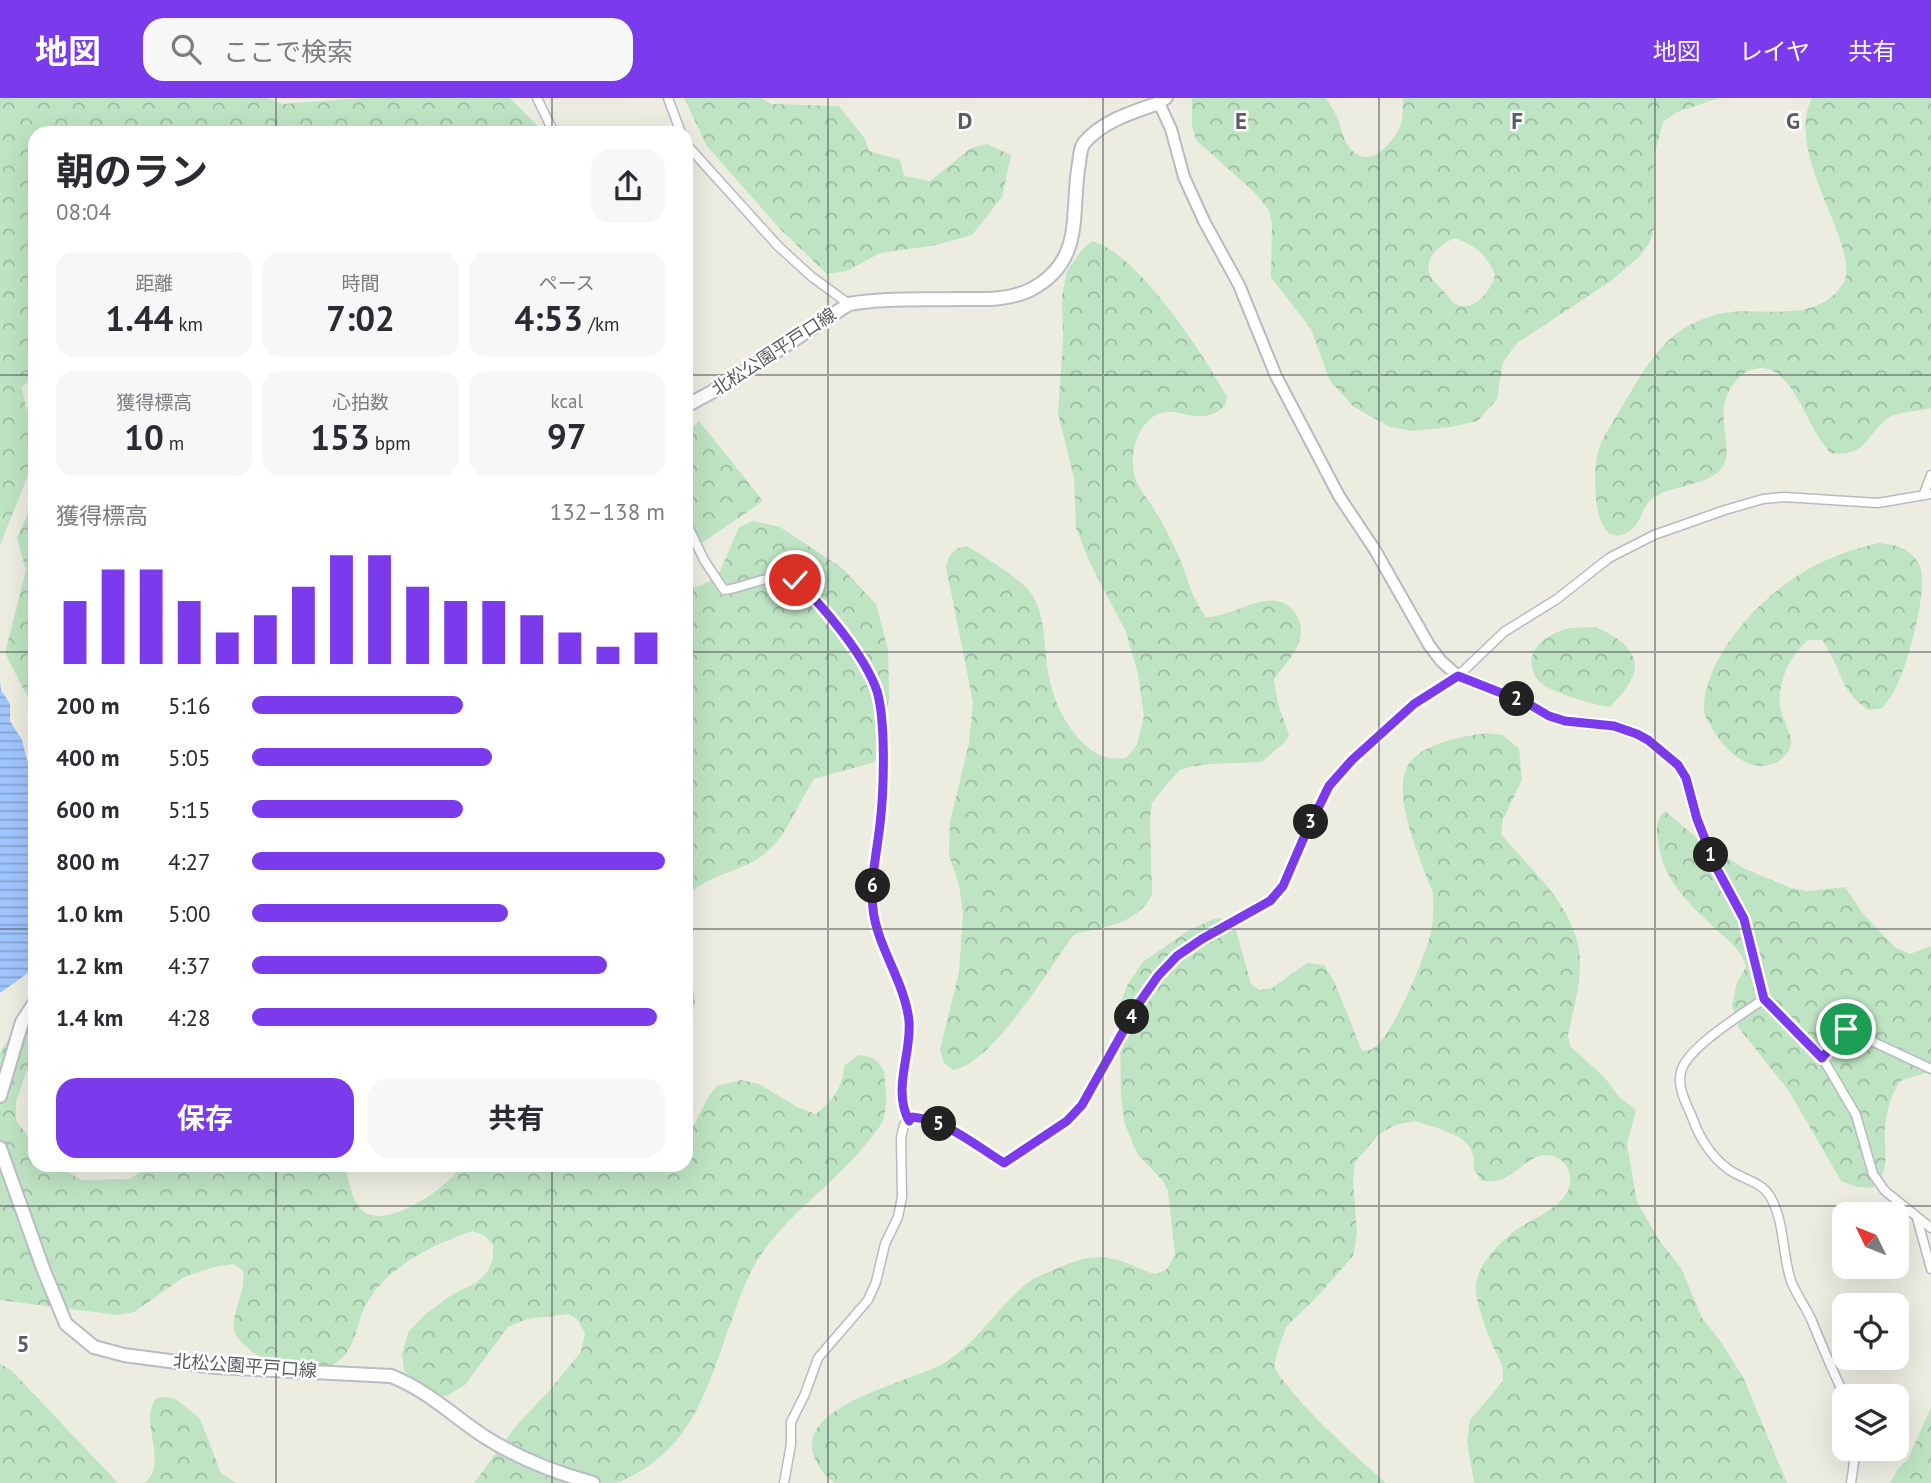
<!DOCTYPE html>
<html lang="ja">
<meta charset="utf-8">
<style>
body{margin:0;font-family:"PT Sans","Noto Sans JP",sans-serif;background:#f7f7f7;color:#2b2b33;height:100vh;display:flex;flex-direction:column;font-size:26px;white-space:nowrap}
*{box-sizing:border-box;margin:0}
p{font-size:23px;color:#7c7c81}
.icon{flex:none;width:38px;height:38px;fill:none;stroke:currentColor;stroke-width:2;stroke-linecap:round;stroke-linejoin:round}
.map{position:relative;flex:1;overflow:hidden}
.details{position:absolute;left:28px;top:28px;width:665px;height:1046px;display:flex;flex-direction:column;background:#fff;border-radius:21px;box-shadow:0 7px 28px #0002}
.details>*{flex:none}
.needle{width:46px;rotate:313deg}
.fabs{position:absolute;left:1832px;top:1104px;display:grid;gap:14px}
.fabs a{display:grid;place-items:center;width:77px;height:77px;border-radius:14px;background:#fff;box-shadow:0 7px 28px #0002;font-size:35px}
.pin{position:absolute;display:grid;place-items:center;width:60px;height:60px;color:#fff;margin:-30px;border:4px solid #fff;border-radius:50%;box-shadow:0 2px 7px #0007}
.km{position:absolute;width:35px;height:35px;margin:-18px;border-radius:50%;background:#222;color:#fff;font-size:19px;line-height:35px;text-align:center}
.round{display:grid;place-items:center;flex:none;width:74px;height:74px;border-radius:21px;background:#f7f7f7}
.head{display:flex;align-items:center;justify-content:space-between;height:119px;padding:0 28px}
h1{font-size:38px;font-weight:700;line-height:52px}
.metrics{display:grid;grid-template-columns:repeat(3,1fr);gap:10px;height:119px;padding:7px 28px}
.metrics div{display:grid;align-content:center;border-radius:18px;background:#f7f7f7;text-align:center}
.metrics b{font-size:35px;font-weight:700}
.metrics small{font-size:19px;font-weight:400}
.metrics p{font-size:19px}
.chart{height:196px;padding:14px 28px}
.chart p{display:flex;justify-content:space-between}
.chart svg{width:100%;height:126px;margin-top:7px;stroke:#7c3aed;stroke-width:6}
.action{display:flex;gap:14px;margin-top:auto;padding:14px 28px}
.action a{flex:1;height:80px;border-radius:21px;background:#7c3aed;color:#fff;font-size:28px;font-weight:700;line-height:80px;text-align:center}
.action a+a{background:#f7f7f7;color:#2b2b33}
ul{padding:0 28px;list-style:none;font-size:23px}
li{display:grid;grid-template-columns:112px 84px 1fr;align-items:center;height:52px}
li i{height:18px;border-radius:9px;background:#7c3aed}
header{display:flex;align-items:center;gap:42px;box-sizing:border-box;height:98px;padding:0 35px;background:#7c3aed;color:#fff}
header strong{font-size:33px}
nav{display:flex;gap:38px;margin-inline-start:auto;font-size:24px}
.search{width:490px;height:63px;background:#f7f7f7;display:flex;align-items:center;gap:18px;box-sizing:border-box;padding:0 24px;border-radius:21px;color:#7c7c81;font-size:26px}
.map>svg:first-child{display:block}
.forest{fill:url(#forest-crowns);fill-rule:evenodd}
.water{fill:url(#water-rules)}
.lines{fill:none;stroke-linecap:round;stroke-linejoin:round}
.minor-casing{stroke:#b9bac0;stroke-width:11}
.tertiary-casing{stroke:#b9bac0;stroke-width:14}
.secondary-casing{stroke:#babcc3;stroke-width:16}
.minor{stroke:#fff;stroke-width:8}
.tertiary{stroke:#fff;stroke-width:10}
.secondary{stroke:#fff;stroke-width:12}
.route-casing{stroke:#fff;stroke-width:14}
.route{stroke:#7c3aed;stroke-width:9}
.grid{fill:none;stroke:#5a5c62;stroke-width:2;stroke-opacity:0.55}
.labels{text-anchor:middle;stroke-width:5;stroke-linejoin:round;paint-order:stroke}
.street-label{font-size:18px;fill:#5a5c62;stroke:#fff}
.grid-label{font-size:23px;text-anchor:middle;font-weight:bold;fill:#5a5c62;stroke:#fff;stroke-width:5;stroke-linejoin:round;paint-order:stroke}
</style>
<header>
<strong>地図</strong>
<div class="search"><svg class="icon" aria-label="search" viewBox="0 0 24 24"><circle cx="10" cy="10" r="6"/><path d="M15 15l6 6"/></svg>ここで検索</div>
<nav><a>地図</a><a>レイヤ</a><a>共有</a></nav>
</header>
<div class="map">
<svg width="1931" height="1385" viewBox="0 0 1931 1385">
<defs>
<pattern id="forest-crowns" width="20" height="18" patternUnits="userSpaceOnUse" patternTransform="scale(1.75)"><rect width="20" height="18" fill="#bee4c3"/><path d="M2 6a3 3 0 1 1 6 0M12 15a3 3 0 1 1 6 0" fill="none" stroke="#9dbca2"/></pattern>
<pattern id="water-rules" width="6" height="5" patternUnits="userSpaceOnUse" patternTransform="scale(1.75)"><rect width="6" height="5" fill="#a0c6fe"/><path d="M0 2.5h6" fill="none" stroke="#85a4d1"/></pattern>
</defs>
<rect width="100%" height="100%" fill="#edece1"/>
<g class="forest">
<path d="M0,0H267L282,6L364,0H510L544,35H35V277L22,289L26,310L35,324V360L0,447Z"/>
<path d="M684,0H761L772,6L839,8L865,41L869,53L900,62L904,78L930,83L971,50L987,46L1011,57L1002,99L972,137L931,148L880,155L847,173L827,176L781,132L707,48Z"/>
<path d="M1192,0H1326C1330,6 1334,13 1337,19C1341,28 1342,38 1347,46C1365,75 1391,49 1400,28C1404,20 1402,9 1403,0H1719L1677,14L1663,24L1654,57V130L1650,144L1640,158L1611,183L1517,245L1503,264L1497,301L1478,323L1450,329L1413,333L1390,329L1354,309L1330,283L1311,231L1271,179L1272,127L1269,112L1253,93L1196,42L1192,27ZM1455,140C1475,147 1487,157 1495,177C1492,191 1474,216 1456,206C1452,204 1447,197 1444,194C1440,189 1433,183 1430,177C1423,160 1441,145 1455,140Z"/>
<path d="M1812,0H1931V310C1920,313 1896,314 1888,320C1866,337 1866,360 1830,355C1826,349 1821,344 1818,338C1803,315 1785,256 1748,273C1743,275 1740,279 1736,283C1708,313 1739,353 1720,372C1705,388 1672,387 1653,400C1642,407 1642,423 1633,430C1592,465 1591,371 1599,350C1603,338 1611,328 1617,317C1632,293 1644,268 1664,247C1679,230 1701,220 1723,215C1762,208 1815,227 1842,187C1866,154 1782,57 1812,0Z"/>
<path d="M1092,143C1138,155 1204,257 1227,299L1225,308C1197,332 1176,304 1154,318C1136,330 1130,355 1134,376C1136,387 1146,398 1152,408C1163,425 1172,443 1180,461C1188,482 1192,501 1206,519C1239,519 1277,481 1298,520C1302,528 1302,538 1298,546C1293,560 1281,570 1274,582L1278,606L1289,637L1285,644L1262,664L1208,666L1190,669L1180,672L1167,686L1152,705L1150,720L1152,796C1141,824 1104,830 1077,835L1072,839C1049,871 992,966 953,972L944,965L940,952L959,874L963,816L959,787L949,757L950,724L969,645L973,604L946,469L949,459L956,451L966,448C981,456 1022,482 1031,495C1045,516 1044,544 1047,568C1051,595 1061,621 1079,641C1094,657 1105,662 1126,660L1137,647L1144,618L1138,576L1126,534L1088,461L1076,430L1074,380L1058,316L1063,242L1062,198L1067,173L1081,153Z"/>
<path d="M699,323L763,403L686,456V335Z"/>
<path d="M35,399V620L28,600L5,555L26,472L17,440Z"/>
<path d="M753,423L780,429L809,448L842,470L876,506L888,552L889,601L875,664L814,681C798,705 786,741 762,758C739,774 704,778 686,800V490L697,489L717,480L739,429Z"/>
<path d="M1878,445C1894,446 1910,450 1919,466C1930,487 1908,565 1897,587C1894,595 1887,603 1883,610L1869,612C1837,592 1842,568 1822,542H1808C1789,558 1778,584 1780,608C1782,625 1800,643 1785,658C1757,685 1722,652 1710,626C1707,622 1704,617 1704,612C1703,561 1758,502 1799,477C1823,461 1850,452 1878,445Z"/>
<path d="M1594,529C1615,536 1646,556 1631,582C1626,592 1617,601 1610,609C1594,607 1554,595 1542,586C1536,581 1533,575 1532,567C1528,549 1551,535 1566,531C1575,529 1585,530 1594,529Z"/>
<path d="M1487,635L1503,637L1519,651L1522,682L1503,721L1501,736C1532,774 1577,809 1580,862C1581,886 1573,913 1568,937L1570,948L1605,980L1619,999L1636,1012L1627,1046L1637,1104L1659,1142L1681,1170L1702,1220L1721,1244L1743,1279L1787,1385H1474L1467,1344L1470,1322L1503,1283C1503,1278 1503,1272 1502,1267C1500,1260 1495,1254 1493,1248C1487,1234 1474,1200 1476,1186C1480,1164 1496,1149 1512,1135C1530,1120 1574,1108 1570,1078C1568,1063 1554,1054 1539,1058C1518,1065 1511,1087 1482,1083L1474,1072V1060L1470,1049L1459,1039L1435,1029L1414,1023L1395,1027L1379,1036L1355,1064L1353,1083L1357,1136L1353,1158L1317,1199L1287,1228L1278,1251L1274,1270C1302,1311 1349,1352 1386,1385H835C824,1377 817,1369 813,1355C800,1305 916,1283 946,1264C980,1242 996,1211 1026,1186C1036,1178 1048,1175 1060,1169C1098,1152 1114,1159 1151,1175L1157,1176L1166,1172L1175,1157L1168,1093L1163,1083L1138,1057L1125,1027L1121,999L1120,936L1121,904L1128,886L1143,864L1189,832L1216,820L1228,822L1236,832L1251,886L1260,892L1272,890L1307,865L1324,867L1335,885L1362,953C1365,952 1369,953 1372,951C1392,941 1426,857 1431,834C1434,822 1433,808 1433,795C1422,766 1386,687 1412,662C1431,643 1461,639 1487,635Z"/>
<path d="M1665,713L1697,740L1743,770L1791,790L1807,793L1845,789L1864,817L1896,850L1910,856L1931,848V973L1900,983C1891,997 1886,1015 1885,1031C1884,1054 1891,1072 1873,1090L1858,1089L1841,1083L1789,993L1739,930L1732,908L1737,884L1746,869C1742,853 1732,846 1720,835C1691,807 1663,785 1658,743C1656,729 1656,722 1665,713Z"/>
<path d="M686,872C695,895 701,905 686,926Z"/>
<path d="M35,903V963L26,974L16,1004V1022L35,1048V1068H57L82,1082L129,1081L150,1068H345C349,1081 352,1110 368,1116C394,1127 448,1089 461,1068H686V1035L695,1025L710,996L717,988L741,982L759,986L797,1009L816,1016C833,1003 843,989 844,968L858,957C874,958 884,965 885,982C886,993 887,1008 884,1019C883,1025 877,1032 873,1037C840,1082 791,1112 760,1158C747,1178 740,1199 732,1221C706,1293 693,1353 617,1385H474L515,1329L548,1294L581,1254L585,1235L577,1221L568,1216L527,1221L508,1229L465,1287L446,1298L430,1297L414,1287L404,1272L402,1256L408,1235L424,1217L453,1196L476,1185L487,1174L493,1161V1147L485,1138L473,1133C433,1146 381,1171 363,1213C355,1233 355,1251 337,1264C332,1268 323,1274 318,1275C312,1276 282,1271 276,1269C266,1265 238,1245 235,1235C229,1218 247,1193 243,1173L233,1166L214,1169L184,1179L134,1214L118,1217L0,1202V954Z"/>
<path d="M0,1266L11,1272L118,1385H0Z"/>
<path d="M164,1299L176,1301L200,1321L221,1375L236,1385H144C164,1373 150,1340 150,1321C150,1313 152,1307 156,1300Z"/>
<path d="M1931,1309V1385H1890L1898,1371L1908,1361Z"/>
</g>
<path class="water" d="M0,583L1,592L10,606V623L22,642L27,662L35,669V870L0,895Z"/>
<g class="lines">
<defs>
<g id="minor">
<path d="M537,0L554,35"/>
<path d="M668,0L681,35"/>
<path d="M686,46L778,148L812,179L849,206"/>
<path d="M1924,396L1931,377"/>
<path d="M686,424L704,462L724,492C744,490 765,477 786,480C806,483 821,506 832,522C847,543 865,564 875,589C887,615 884,697 880,727C877,755 870,783 873,811C878,850 905,884 909,923C912,956 892,991 909,1023"/>
<path d="M1822,959L1846,931L1931,971"/>
<path d="M1917,1120L1931,1171"/>
<path d="M1845,1298C1832,1273 1822,1247 1811,1221C1805,1208 1796,1196 1791,1183C1782,1156 1785,1126 1771,1100C1762,1083 1743,1082 1728,1071C1711,1058 1699,1039 1692,1019C1686,1005 1677,989 1681,974C1686,950 1744,915 1764,901L1822,959L1856,1017L1873,1076L1885,1093L1931,1130"/>
<path d="M784,1385L791,1346V1324L805,1296L818,1260L868,1202L876,1184L885,1146L898,1119L902,1099L901,1040L904,1027L912,1019C946,1022 975,1048 1004,1065L1067,1023L1082,1007L1139,905L1158,878L1177,858L1202,840L1271,803L1283,788L1305,737L1329,689L1352,662L1414,606L1458,578L1504,534L1557,501L1609,460L1654,437L1725,412L1763,401L1784,399L1878,405L1931,396"/>
<path d="M1851,1385L1856,1351"/>
</g>
<path id="tertiary" d="M1167,0L1159,5L1171,31L1184,79L1204,123L1239,187L1276,278L1339,398L1375,452L1429,547L1441,563L1458,578L1527,605L1549,618L1565,623L1614,628L1637,636L1648,642L1678,667L1686,680L1697,721L1717,771L1744,821L1764,901"/>
<g id="secondary">
<path d="M686,308L723,288L849,206C885,200 920,202 956,201C980,201 1007,203 1030,192C1086,163 1070,115 1079,65C1080,59 1080,50 1084,45C1102,23 1133,14 1159,5"/>
<path d="M0,998L22,924L35,904"/>
<path d="M0,1050L44,1173L66,1226L94,1249L124,1257L215,1269L391,1278C427,1292 453,1318 485,1339C518,1360 556,1375 593,1385"/>
</g>
</defs>
<use href="#minor" class="minor-casing"/>
<use href="#tertiary" class="tertiary-casing"/>
<use href="#secondary" class="secondary-casing"/>
<use href="#minor" class="minor"/>
<use href="#tertiary" class="tertiary"/>
<use href="#secondary" class="secondary"/>
</g>
<g class="lines">
<defs>
<path id="route" d="M795,482C822,506 865,558 877,593C886,624 884,693 880,726C877,754 870,782 873,811C877,849 905,884 909,923C912,955 892,991 909,1023L912,1019C946,1022 975,1047 1004,1065L1067,1023L1082,1007L1139,905L1158,878L1177,858L1202,841L1270,803L1283,788L1305,737L1329,688L1352,662L1414,606L1458,578L1527,605L1549,618L1565,623L1614,628L1637,636L1648,642L1678,667L1686,680L1697,721L1717,771L1744,821L1764,901L1822,960L1846,931"/>
</defs>
<use href="#route" class="route-casing"/>
<use href="#route" class="route"/>
</g>
<path class="grid" d="M276,0V35M552,0V35M828,0V1385M1103,0V1385M1379,0V1385M1655,0V1385M0,277H35M686,277H1931M0,554H35M686,554H1931M0,831H35M686,831H1931M276,1068V1385M552,1068V1385M0,1108H1931"/>
<g class="labels">
<g class="street-label">
<text transform="translate(774 254) rotate(-33)" y="6">北松公園平戸口線</text>
<text transform="translate(245 1268) rotate(4)" y="6">北松公園平戸口線</text>
</g>
</g>
<g class="grid-label">
<text x="965" y="31">D</text>
<text x="1241" y="31">E</text>
<text x="1517" y="31">F</text>
<text x="1793" y="31">G</text>
<text x="23" y="1254">5</text>
</g>
</svg>
<div class="fabs">
<a><svg class="needle" viewBox="-14 -14 28 28"><path d="M0-13l5 13h-10z" fill="#e53935"/><path d="M0 13l5-13h-10z" fill="#7c7c81"/></svg></a>
<a><svg class="icon" aria-label="locate" viewBox="0 0 24 24"><circle cx="12" cy="12" r="6"/><path d="M12 2v4M12 18v4M2 12h4M18 12h4"/></svg></a>
<a><svg class="icon" aria-label="layers" viewBox="0 0 24 24"><path d="M12 4l9 5-9 5-9-5zM3 14l9 5 9-5"/></svg></a>
</div>
<div class="pin" style="left:1846px;top:931px;background:#1e9e55"><svg class="icon" aria-label="arrive" viewBox="0 0 24 24"><path d="M6 21V4h12l-3 4 3 4H6"/></svg></div>
<div class="pin" style="left:795px;top:482px;background:#d93025"><svg class="icon" aria-label="check" viewBox="0 0 24 24"><path d="M5 12l5 5 9-10"/></svg></div>
<b class="km" style="left:1711px;top:757px">1</b>
<b class="km" style="left:1517px;top:601px">2</b>
<b class="km" style="left:1311px;top:724px">3</b>
<b class="km" style="left:1132px;top:919px">4</b>
<b class="km" style="left:939px;top:1026px">5</b>
<b class="km" style="left:873px;top:788px">6</b>
<section class="details">
<div class="head"><div><h1>朝のラン</h1><p>08:04</p></div><a class="round"><svg class="icon" aria-label="share" viewBox="0 0 24 24"><path d="M12 15V3M7 8l5-5 5 5M5 13v7h14v-7"/></svg></a></div>
<div class="metrics">
<div><p>距離</p><b>1.44<small> km</small></b></div>
<div><p>時間</p><b>7:02</b></div>
<div><p>ペース</p><b>4:53<small> /km</small></b></div>
</div>
<div class="metrics">
<div><p>獲得標高</p><b>10<small> m</small></b></div>
<div><p>心拍数</p><b>153<small> bpm</small></b></div>
<div><p>kcal</p><b>97</b></div>
</div>
<div class="chart"><p><span>獲得標高</span>132–138 m</p>
<svg viewBox="0 0 160 44" preserveAspectRatio="none"><path d="M5 44V22M15 44V11M25 44V11M35 44V22M45 44V33M55 44V27M65 44V17M75 44V6M85 44V6M95 44V17M105 44V22M115 44V22M125 44V27M135 44V33M145 44V38M155 44V33"/></svg>
</div>
<ul>
<li><b>200 m</b>5:16<i style="width:51%"></i></li>
<li><b>400 m</b>5:05<i style="width:58%"></i></li>
<li><b>600 m</b>5:15<i style="width:51%"></i></li>
<li><b>800 m</b>4:27<i style="width:100%"></i></li>
<li><b>1.0 km</b>5:00<i style="width:62%"></i></li>
<li><b>1.2 km</b>4:37<i style="width:86%"></i></li>
<li><b>1.4 km</b>4:28<i style="width:98%"></i></li>
</ul>
<div class="action"><a>保存</a><a>共有</a></div>
</section>
</div>
